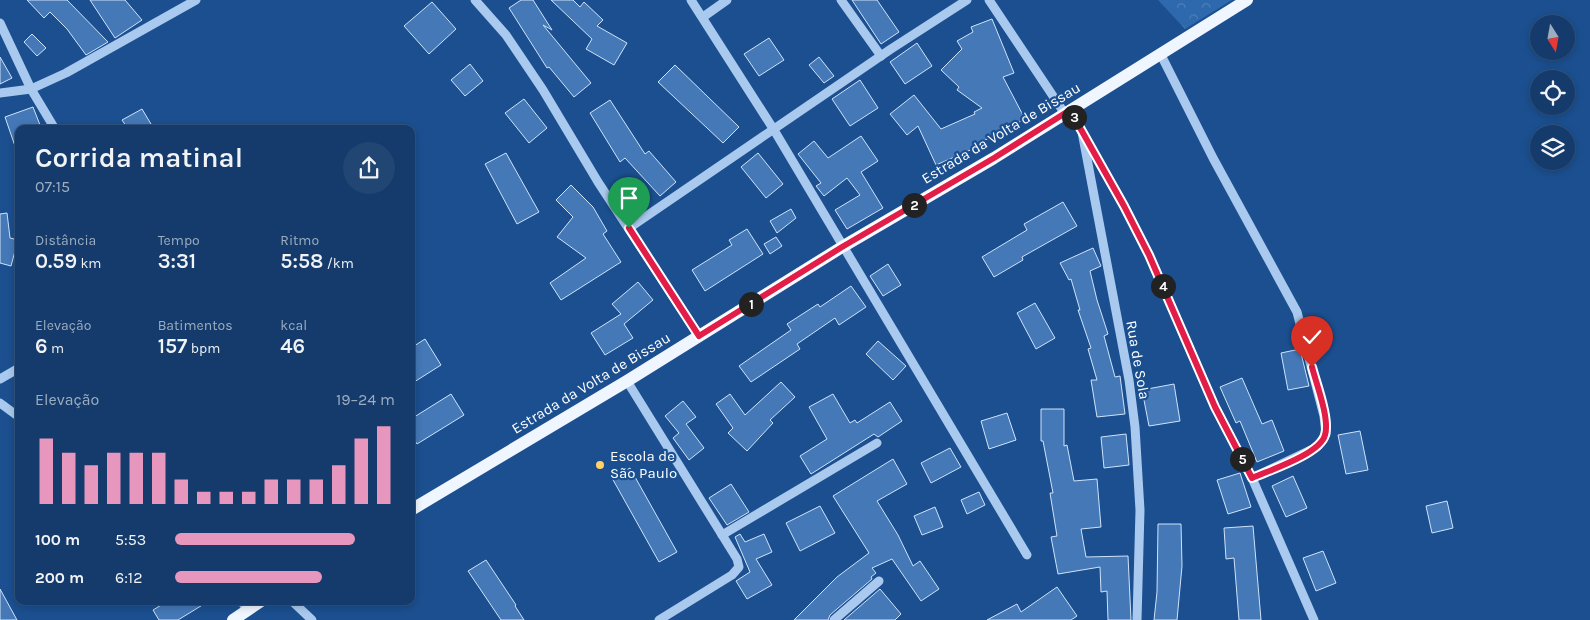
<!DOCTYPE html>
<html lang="pt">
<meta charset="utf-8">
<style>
body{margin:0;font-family:Karla,sans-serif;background:#214673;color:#f1f3f6;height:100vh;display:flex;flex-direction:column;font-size:19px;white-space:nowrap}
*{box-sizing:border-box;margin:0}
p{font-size:16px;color:#9dadc1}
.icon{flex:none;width:28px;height:28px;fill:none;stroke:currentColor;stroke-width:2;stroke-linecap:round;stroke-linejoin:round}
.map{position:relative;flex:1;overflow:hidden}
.details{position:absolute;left:15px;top:125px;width:400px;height:480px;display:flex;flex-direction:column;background:#143b6b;border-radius:10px;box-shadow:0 2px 8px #0003,0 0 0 1px #33557e}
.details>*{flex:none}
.needle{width:32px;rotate:169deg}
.buttons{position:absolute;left:1530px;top:15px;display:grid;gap:10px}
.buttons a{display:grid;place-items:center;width:45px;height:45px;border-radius:50%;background:#143b6b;box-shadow:0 2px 8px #0003,0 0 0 1px #33557e;font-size:25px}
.pin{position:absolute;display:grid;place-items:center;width:42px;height:42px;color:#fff;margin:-51px -21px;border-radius:50% 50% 50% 0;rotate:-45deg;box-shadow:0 0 5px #0007}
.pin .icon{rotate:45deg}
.km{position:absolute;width:25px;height:25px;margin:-12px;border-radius:50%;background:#222;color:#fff;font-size:14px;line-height:25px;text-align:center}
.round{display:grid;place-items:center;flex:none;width:52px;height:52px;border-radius:26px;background:#214673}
.headline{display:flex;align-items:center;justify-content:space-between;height:85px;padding:0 20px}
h1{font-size:28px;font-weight:600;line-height:38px}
.metrics{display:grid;grid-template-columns:repeat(3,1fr);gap:8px;height:85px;padding:5px 20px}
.metrics div{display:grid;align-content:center}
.metrics b{font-size:21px;font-weight:600}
.metrics small{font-size:14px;font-weight:400}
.metrics p{font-size:14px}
.chart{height:140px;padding:10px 20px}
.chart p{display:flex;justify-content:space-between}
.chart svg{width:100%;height:90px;margin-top:5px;stroke:#e797bd;stroke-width:6}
ul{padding:0 20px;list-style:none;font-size:16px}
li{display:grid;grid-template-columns:80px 60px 1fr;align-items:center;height:38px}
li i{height:12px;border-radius:6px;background:#e797bd}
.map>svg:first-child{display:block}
.forest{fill:url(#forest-crowns)}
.building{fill:#4478b7;stroke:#cfe3fa}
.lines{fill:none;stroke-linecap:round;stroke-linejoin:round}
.minor{stroke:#a9c9ee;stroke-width:9}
.major{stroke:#f0f6ff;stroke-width:12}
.route-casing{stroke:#fff;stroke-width:10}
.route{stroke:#e11d48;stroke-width:6}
.poi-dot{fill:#ffd166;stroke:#1b4f8f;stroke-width:2}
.labels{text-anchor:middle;stroke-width:4.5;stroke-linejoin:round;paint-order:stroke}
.street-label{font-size:15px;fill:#fff;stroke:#1b4f8f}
.poi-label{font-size:15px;fill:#fff;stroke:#1b4f8f;text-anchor:start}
</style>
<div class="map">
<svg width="1590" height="620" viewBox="0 0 1590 620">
<defs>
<pattern id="forest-crowns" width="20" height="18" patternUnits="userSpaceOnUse" patternTransform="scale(1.25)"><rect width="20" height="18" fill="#2e69ad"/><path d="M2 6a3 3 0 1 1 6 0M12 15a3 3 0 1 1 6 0" fill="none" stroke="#4d80b9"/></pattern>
</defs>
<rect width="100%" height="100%" fill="#1b4f8f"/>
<path class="forest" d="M1158,0H1232L1185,29Z"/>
<g class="building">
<path d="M27,0H67L108,42L86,55L67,29L50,12L44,18Z"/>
<path d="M90,0H125L142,20L115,38Z"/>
<path d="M521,0H533L552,30L543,25L591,83L574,97L549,67L547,68L509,8Z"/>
<path d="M551,0H573L580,7L584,2L603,20L597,26L627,43L614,65L586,49L592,39Z"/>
<path d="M852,0H877L899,32L881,44Z"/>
<path d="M432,2L456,29L429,54L404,26Z"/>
<path d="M992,19L1014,73L1003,77L1025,119L974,146L975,148L936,165L918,126L907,135L890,114L914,95L941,129L975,114L974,112L982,108L957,90L959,87L941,70L962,49L957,41L973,32L971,27Z"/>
<path d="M32,34L46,48L37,56L24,42Z"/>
<path d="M769,38L784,60L759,76L744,54Z"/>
<path d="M917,43L932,66L905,84L890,62Z"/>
<path d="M0,57L12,78L0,84Z"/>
<path d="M819,57L834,76L824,83L809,65Z"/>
<path d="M470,64L483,81L465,96L451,80Z"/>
<path d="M675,65L739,127L723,143L658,82Z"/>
<path d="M860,80L878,108L850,126L832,99Z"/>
<path d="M524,99L547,128L529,143L505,113Z"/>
<path d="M610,100L645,154L649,151L676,182L660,196L625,158L620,162L590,113Z"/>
<path d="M33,107L40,125L30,129H19L17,152L5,117Z"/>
<path d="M142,109L154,129H128L122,120Z"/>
<path d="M861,136L878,161L861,172L883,208L847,229L835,210L860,195L847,178L824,196L816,186L821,183L798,154L814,141L828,158Z"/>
<path d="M506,153L539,212L517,224L485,164Z"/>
<path d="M758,153L783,184L766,198L741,167Z"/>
<path d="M571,185L593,207L607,231L603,234L621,262L561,300L550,283L586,258L557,237L573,217L556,200Z"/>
<path d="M1063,202L1077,226L1022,257L1023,260L994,277L982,257L1027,230L1024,224Z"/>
<path d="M791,209L796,218L777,233L770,221Z"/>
<path d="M7,213L10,238L18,240L11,266L0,263V214Z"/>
<path d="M747,229L763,254L705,291L692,270L732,245L729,240Z"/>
<path d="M776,237L782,246L770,254L764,244Z"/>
<path d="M1093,248L1101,266L1090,271L1097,300L1108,334L1104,336L1115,377L1120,376L1125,414L1097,417L1091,380H1097L1088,349L1091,348L1078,310H1080L1071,279L1069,280L1060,263Z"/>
<path d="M888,264L901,285L883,296L870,276Z"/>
<path d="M638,282L653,300L624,324L633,338L605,355L591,333L621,314L612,304Z"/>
<path d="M851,286L866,307L839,325L835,318L797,344L800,349L751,382L739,366L791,330L787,324L818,304L820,307Z"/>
<path d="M1035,303L1055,338L1036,349L1017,313Z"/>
<path d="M425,339L441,365L411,384V348Z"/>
<path d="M878,341L906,366L893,380L866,354Z"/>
<path d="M1300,349L1309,386L1288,390L1281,353Z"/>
<path d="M1242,378L1262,424L1272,420L1284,451L1257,462L1240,421L1236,423L1220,387Z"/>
<path d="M781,382L795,397L770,420L773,423L747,451L728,433L733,428L716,404L730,394L745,415Z"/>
<path d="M1174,384L1180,421L1149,426L1142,390Z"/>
<path d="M451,394L464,415L417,444L411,434V419Z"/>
<path d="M833,394L850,423L855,420L857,423L890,402L902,421L878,437L874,434L811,474L800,456L827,439L809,407Z"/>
<path d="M683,401L696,417L686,424L704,448L689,460L673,438L679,433L665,416Z"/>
<path d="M1041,409H1064V446L1067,445L1074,481L1097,479L1101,527L1081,529L1086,557L1128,556L1131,620H1108L1107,591L1101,592L1100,567L1058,574L1051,537L1057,536L1050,493H1053L1043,441H1041Z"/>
<path d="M1007,413L1016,440L989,449L981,421Z"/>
<path d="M1360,431L1368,470L1346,474L1338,435Z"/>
<path d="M1126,434L1129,465L1104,468L1101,437Z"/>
<path d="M950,448L961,467L931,483L921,463Z"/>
<path d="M893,459L907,484L877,501L898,535L913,566L920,561L939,589L921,601L892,559L872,568L876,573L871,577L872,579L830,615L828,620H794L837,577L869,553L833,496Z"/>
<path d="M630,468L677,552L659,562L612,478Z"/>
<path d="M1240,473L1251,507L1228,514L1217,480Z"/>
<path d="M1293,476L1307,508L1286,517L1272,486Z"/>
<path d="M731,484L749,512L727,525L709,498Z"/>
<path d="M979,492L985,505L967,514L961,500Z"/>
<path d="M1447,501L1453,528L1432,533L1426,506Z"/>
<path d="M820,506L835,533L800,551L786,523Z"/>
<path d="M935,507L943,527L922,535L914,516Z"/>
<path d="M1158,524H1181L1182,566L1177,620H1154L1157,592Z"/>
<path d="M1253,526L1261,620H1239L1234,558L1226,559L1224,528Z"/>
<path d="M740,534L745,542L764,534L772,552L756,559L772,585L747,599L736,581L750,572L735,537Z"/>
<path d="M1323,551L1336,583L1316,591L1303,558Z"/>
<path d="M486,560L516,605L515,606L524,620H501L468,571Z"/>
<path d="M1057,587L1077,616L1071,620H987L1017,604L1021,612Z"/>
<path d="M0,589L17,620H0Z"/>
<path d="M880,589L901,614L895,620H844Z"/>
<path d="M168,601H209L178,620H159L153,610Z"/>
</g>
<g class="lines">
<g class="minor">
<path d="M475,0L506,35L543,90L598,182L699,336"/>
<path d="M691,0L774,130L1027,555"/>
<path d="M841,0L881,56"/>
<path d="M989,0L1065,114"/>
<path d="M703,17L727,0"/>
<path d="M0,23L31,89L55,129"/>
<path d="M1161,55L1213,158L1297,312L1324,416L1326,434L1317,447L1252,478"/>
<path d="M0,93L31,89L66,73L196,0"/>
<path d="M1070,110L1082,132L1129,380L1135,427L1140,510L1137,620"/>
<path d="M1082,132L1124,206L1149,255L1215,407L1252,478L1314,620"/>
<path d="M629,228L891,49L967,0"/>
<path d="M0,379L19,368"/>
<path d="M627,381L737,559L739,567L732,575L659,620"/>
<path d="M0,403L19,417"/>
<path d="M722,535L877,443"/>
<path d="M241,601L248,610"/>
<path d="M292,601L312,620"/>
<path d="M834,620L879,581"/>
</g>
<g class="major">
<path d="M411,510L627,381L842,247L994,158L1247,0"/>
<path d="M233,620L261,601"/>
</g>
</g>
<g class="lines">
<defs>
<path id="route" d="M629,228L699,336L842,247L994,158L1070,110L1124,206L1149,255L1215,407L1252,478C1270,470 1320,454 1325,435C1330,419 1316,383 1312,367"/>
</defs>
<use href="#route" class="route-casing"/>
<use href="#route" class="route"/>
</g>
<circle class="poi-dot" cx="600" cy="465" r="5"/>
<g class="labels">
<g class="street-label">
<text transform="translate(1001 133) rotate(-31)" y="5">Estrada da Volta de Bissau</text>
<text transform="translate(1138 360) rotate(80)" y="5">Rua de Sola</text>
<text transform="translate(591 383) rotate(-31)" y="5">Estrada da Volta de Bissau</text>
</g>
<g class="poi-label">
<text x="610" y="461">Escola de<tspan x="610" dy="17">São Paulo</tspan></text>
</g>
</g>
</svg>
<div class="buttons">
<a><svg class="needle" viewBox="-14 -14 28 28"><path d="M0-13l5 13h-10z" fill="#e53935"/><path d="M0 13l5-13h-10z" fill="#9dadc1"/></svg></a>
<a><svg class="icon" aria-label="locate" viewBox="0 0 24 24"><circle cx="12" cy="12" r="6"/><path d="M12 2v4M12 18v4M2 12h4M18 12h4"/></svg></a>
<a><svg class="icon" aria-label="layers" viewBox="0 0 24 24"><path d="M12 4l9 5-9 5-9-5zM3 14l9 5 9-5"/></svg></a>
</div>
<div class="pin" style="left:629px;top:228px;background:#1e9e55"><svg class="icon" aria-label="arrive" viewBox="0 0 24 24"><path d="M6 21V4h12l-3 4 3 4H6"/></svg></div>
<div class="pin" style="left:1312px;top:367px;background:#d93025"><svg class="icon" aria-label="check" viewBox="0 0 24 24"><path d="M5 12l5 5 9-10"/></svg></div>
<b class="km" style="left:751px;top:304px">1</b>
<b class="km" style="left:914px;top:205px">2</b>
<b class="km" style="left:1074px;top:117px">3</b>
<b class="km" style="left:1163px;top:286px">4</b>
<b class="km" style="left:1242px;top:459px">5</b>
<section class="details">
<div class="headline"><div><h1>Corrida matinal</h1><p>07:15</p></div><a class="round"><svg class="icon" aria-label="share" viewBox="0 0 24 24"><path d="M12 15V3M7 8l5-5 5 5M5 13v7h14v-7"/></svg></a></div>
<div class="metrics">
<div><p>Distância</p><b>0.59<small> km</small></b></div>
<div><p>Tempo</p><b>3:31</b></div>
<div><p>Ritmo</p><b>5:58<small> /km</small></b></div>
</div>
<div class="metrics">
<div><p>Elevação</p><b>6<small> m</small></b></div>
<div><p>Batimentos</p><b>157<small> bpm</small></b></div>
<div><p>kcal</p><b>46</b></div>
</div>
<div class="chart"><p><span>Elevação</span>19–24 m</p>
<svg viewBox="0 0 160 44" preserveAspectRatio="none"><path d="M5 44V12M15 44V19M25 44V25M35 44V19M45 44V19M55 44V19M65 44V32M75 44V38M85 44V38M95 44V38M105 44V32M115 44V32M125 44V32M135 44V25M145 44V12M155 44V6"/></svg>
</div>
<ul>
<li><b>100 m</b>5:53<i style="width:82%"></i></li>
<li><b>200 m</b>6:12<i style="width:67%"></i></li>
</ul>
</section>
</div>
